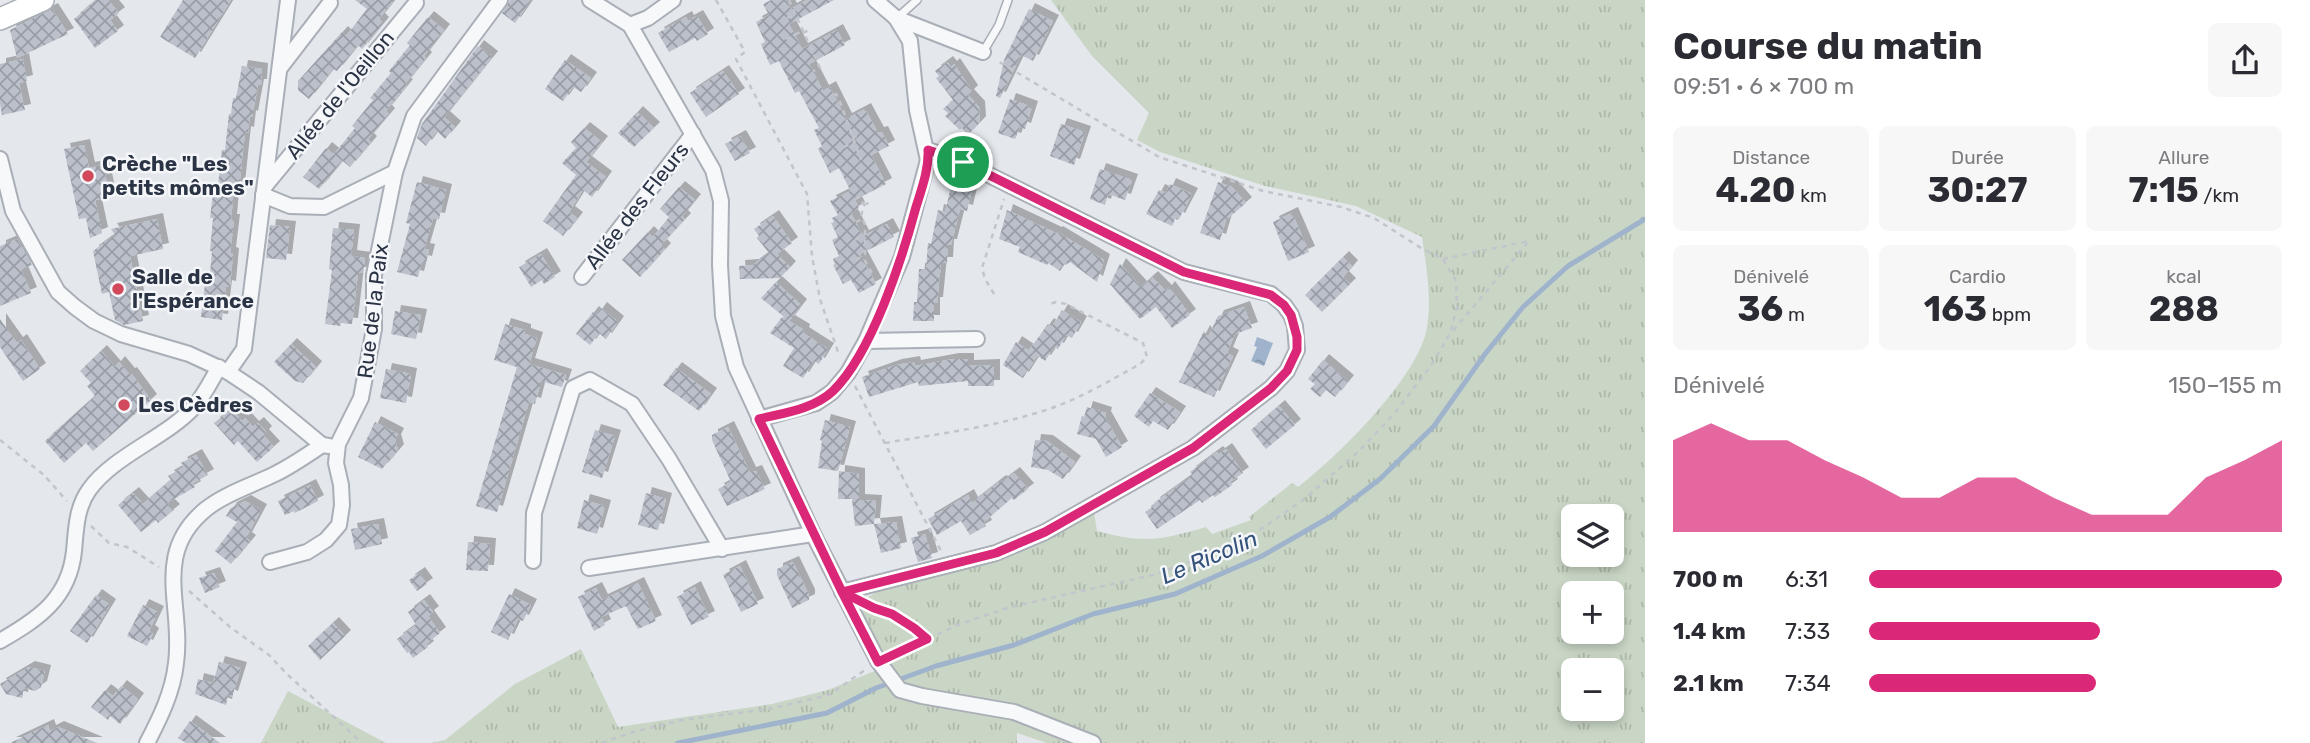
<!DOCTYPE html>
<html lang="fr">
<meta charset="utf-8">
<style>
body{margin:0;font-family:Rubik,sans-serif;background:#f7f7f7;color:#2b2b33;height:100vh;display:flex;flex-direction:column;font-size:26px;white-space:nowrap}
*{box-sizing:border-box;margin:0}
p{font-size:23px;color:#7c7c81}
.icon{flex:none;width:38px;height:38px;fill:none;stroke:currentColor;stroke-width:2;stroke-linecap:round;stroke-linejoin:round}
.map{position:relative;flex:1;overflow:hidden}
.details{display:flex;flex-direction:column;background:#fff;width:665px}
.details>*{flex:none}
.buttons{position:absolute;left:1561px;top:504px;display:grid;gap:14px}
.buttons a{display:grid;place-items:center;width:63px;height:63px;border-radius:10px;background:#fff;box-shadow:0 4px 10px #0003;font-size:35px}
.pin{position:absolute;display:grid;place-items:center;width:60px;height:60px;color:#fff;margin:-30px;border:4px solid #fff;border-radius:50%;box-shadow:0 2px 7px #0007}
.round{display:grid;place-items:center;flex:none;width:74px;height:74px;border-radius:10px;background:#f7f7f7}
.headline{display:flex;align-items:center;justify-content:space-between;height:119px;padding:0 28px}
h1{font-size:38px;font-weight:700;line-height:52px}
.metrics{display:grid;grid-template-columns:repeat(3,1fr);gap:10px;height:119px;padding:7px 28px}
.metrics div{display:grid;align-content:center;border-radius:10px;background:#f7f7f7;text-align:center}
.metrics b{font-size:35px;font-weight:700}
.metrics small{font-size:19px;font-weight:400}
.metrics p{font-size:19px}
.chart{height:196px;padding:14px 28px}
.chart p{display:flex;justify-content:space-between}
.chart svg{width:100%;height:126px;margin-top:7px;fill:#db2777;opacity:.7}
ul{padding:0 28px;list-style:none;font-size:23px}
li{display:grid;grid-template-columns:112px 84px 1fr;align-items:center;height:52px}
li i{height:18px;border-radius:9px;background:#db2777}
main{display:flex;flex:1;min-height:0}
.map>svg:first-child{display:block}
.grass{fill:url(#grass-tufts);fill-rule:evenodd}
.water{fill:url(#water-ripples)}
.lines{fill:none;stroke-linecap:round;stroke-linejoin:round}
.stream{stroke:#9fb4cc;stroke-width:5}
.building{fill:url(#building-cross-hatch);filter:url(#shadow)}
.lane-casing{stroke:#a9aeb7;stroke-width:10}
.street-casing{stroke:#a9aeb7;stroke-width:18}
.secondary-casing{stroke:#a9aeb7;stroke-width:24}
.path{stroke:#c2c5cb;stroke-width:2.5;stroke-dasharray:5 5;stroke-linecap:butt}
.lane{stroke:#f7f8fa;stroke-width:7}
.street{stroke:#f7f8fa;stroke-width:14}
.secondary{stroke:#fff;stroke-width:21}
.route-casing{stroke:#fff;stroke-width:14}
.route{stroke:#db2777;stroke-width:9}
.poi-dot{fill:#d1495b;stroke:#f4f6f9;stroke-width:2.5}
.labels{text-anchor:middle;stroke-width:5;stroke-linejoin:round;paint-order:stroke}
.street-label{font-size:21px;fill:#2b3445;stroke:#f4f6f9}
.poi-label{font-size:21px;font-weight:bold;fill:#2b3445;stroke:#f4f6f9;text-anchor:start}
.water-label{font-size:23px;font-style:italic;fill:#34527a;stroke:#f4f6f9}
</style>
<main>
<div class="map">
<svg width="1645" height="743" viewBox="0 0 1645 743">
<defs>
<pattern id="grass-tufts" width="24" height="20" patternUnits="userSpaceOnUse" patternTransform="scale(1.75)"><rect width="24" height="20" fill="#c9d6c5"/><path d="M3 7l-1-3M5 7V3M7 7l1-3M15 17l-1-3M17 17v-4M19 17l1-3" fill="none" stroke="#adb8ab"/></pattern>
<pattern id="water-ripples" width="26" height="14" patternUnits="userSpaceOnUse" patternTransform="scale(1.75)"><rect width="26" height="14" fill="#9fb4cc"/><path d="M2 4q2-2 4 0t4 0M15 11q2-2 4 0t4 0" fill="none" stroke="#8293a7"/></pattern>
<pattern id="building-cross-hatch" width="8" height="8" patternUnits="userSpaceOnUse" patternTransform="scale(1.75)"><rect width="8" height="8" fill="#bbc0ca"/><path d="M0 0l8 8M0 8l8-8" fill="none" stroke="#989da6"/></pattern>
<filter id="shadow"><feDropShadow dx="6" dy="-6" stdDeviation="0" flood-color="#0004"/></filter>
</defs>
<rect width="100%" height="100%" fill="#e4e7ec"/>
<g class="grass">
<path d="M1051,0H1645V743H1047L1017,733V743H431L445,740L515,684L581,649L618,727L772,704L828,690L887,666L858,609L865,599L878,591L1000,561L1052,537L1094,513L1097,531C1144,544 1161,540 1206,527L1212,534L1251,520L1249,517L1292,483L1298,487C1336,458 1420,376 1427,327C1432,297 1426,266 1422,237L1356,206L1265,186L1160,152L1137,140L1149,113L1092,56ZM1573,516H1612V555H1573ZM1573,593H1612V632H1573ZM1573,670H1612V709H1573Z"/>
<path d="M288,691L386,743H261Z"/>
</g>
<path class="water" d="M1257,337L1273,343L1264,366L1251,361L1257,347L1254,346Z"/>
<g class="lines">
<path class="stream" d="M678,743L827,713L876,688L936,666L1014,645L1093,614L1175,594L1262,556L1330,517L1380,479L1434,426L1485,354L1523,307L1568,266L1645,219"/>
</g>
<g class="building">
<path d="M96,0H108L119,13L110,20L118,31L95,48L74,19Z"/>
<path d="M183,0H231L195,58L160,37Z"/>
<path d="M355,0H394L379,19L383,23L362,49L358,45L337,71L333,69L309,99L298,90V81L342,32L346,36L367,9Z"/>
<path d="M510,0H531L515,23L502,13Z"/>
<path d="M771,0H786L791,9L807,0H834L789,24L802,49L837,30L845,45L809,64L823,91L830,87L846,119L865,109L878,133L882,132L889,146L871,155L886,184L855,200L859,208L851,213L863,236L887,224L894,237L860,254L876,284L859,293L851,280L843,284L833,265L835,264L833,259L839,256L832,240L838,237L831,223L834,222L832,218L838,215L830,201L850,191L853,196L839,168L830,173L818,149L822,146L814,130L819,128L799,91L795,93L779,61L770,65L761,44L765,42L756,22L769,15L763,4Z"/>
<path d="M52,9L68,34L17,58L10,30Z"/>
<path d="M1029,9L1053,21L1033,61L1021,55L1000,98L996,96L1004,60Z"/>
<path d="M697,16L708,34L697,41L695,38L669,52L658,33L686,17L688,21Z"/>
<path d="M428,17L444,30L424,56L426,58L405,84L407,85L386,111L389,114L368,139L371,142L350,167L334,154L355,128L352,126L373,100L370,98L391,73L389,71L410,45L407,43Z"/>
<path d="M478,46L492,57L444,117L455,127L445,139L437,131L426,146L417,138L422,124Z"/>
<path d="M23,59L27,81L19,83L25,110L2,115L0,104V64Z"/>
<path d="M565,60L591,78L581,92L573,87L563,101L545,89Z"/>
<path d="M947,62L951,67L954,64L972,91L968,95L979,107L980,122L968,135L962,128L960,130L945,116L948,113L943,109L953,100L936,78L939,76L935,71Z"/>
<path d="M242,66L262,69L261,85H258L252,117L250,116L248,133L245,132L239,188L234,187L231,220H234L230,253L233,254L230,287L226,286L222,320L201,317L205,284L209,285L212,251H210L213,218H210L214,185H218L222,150H225L229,114H231L233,98H236Z"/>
<path d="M723,71L739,94L706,117L690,93Z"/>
<path d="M1010,99L1032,107L1025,129L1020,127L1015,139L998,133Z"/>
<path d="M637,112L654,128L634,147L618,133Z"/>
<path d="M1061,124L1085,132L1074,165L1050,156Z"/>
<path d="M584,128L602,142L586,162L606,177L592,197L583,190L569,212L577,218L563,236L543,221L576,175L562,163L576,148L571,142Z"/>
<path d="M740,136L750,153L735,161L725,144Z"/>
<path d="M84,145L89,168L103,165L110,197L95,200L102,233L90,238L86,218L79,219L64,149Z"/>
<path d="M326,148L342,161L319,189L303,177Z"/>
<path d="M1100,169L1132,180L1125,200L1108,194L1105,205L1090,199Z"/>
<path d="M417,182L446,190L439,219L433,218L424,249L429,250L426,262L422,261L418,277L397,272L410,224L406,223Z"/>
<path d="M960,182L973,185L967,211L960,209L951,245H948L947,263H941L937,303H934V321H913L914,302H917L919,269H926L928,243L931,244L938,210L945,212L951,187L958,188Z"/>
<path d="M1218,182L1232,187L1246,203L1226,220L1220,240L1200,233Z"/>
<path d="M1170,184L1192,194L1179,219L1176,217L1172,226L1146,214L1159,190L1166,193Z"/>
<path d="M679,187L695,200L682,216L685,219L661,245L665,249L640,277L622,260L648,232L653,237L669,217L660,209Z"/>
<path d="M1007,210L1056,233L1057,232L1104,260L1097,282L1070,262L1068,264L1066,262L1060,271L1048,263L1047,265L1018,252L1020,247L999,239Z"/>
<path d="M1292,213L1309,252L1288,261L1273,222Z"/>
<path d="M773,216L792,243L777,254L790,267L780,278L740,279L739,266L753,265L769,253L757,238L759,236L754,229Z"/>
<path d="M157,219L163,249L130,256L143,321L124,325L115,320L109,292L102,294L93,251L115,235L111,229Z"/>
<path d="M270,225L290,227L286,260L266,258Z"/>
<path d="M333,228L354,230L351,256L365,258L363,273H358L352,324L341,323L340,326L325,324L332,270L329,269Z"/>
<path d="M17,239L32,265L21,269L31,293L0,306V246Z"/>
<path d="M541,254L555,277L544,284L542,280L531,287L519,267Z"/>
<path d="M1343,257L1352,266L1343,277L1350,284L1322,312L1305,295Z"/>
<path d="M1120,264L1141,287L1152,277L1166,291L1169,287L1190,315L1172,328L1156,307L1140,319L1110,284Z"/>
<path d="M776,282L801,305L789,321L804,330L803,333L828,349L819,364L814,361L803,378L783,366L794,348L770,333L782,317L789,321L761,298Z"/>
<path d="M1244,307L1252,328L1235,334L1227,353L1233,356L1214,397L1179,382L1204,331L1208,337L1218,316Z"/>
<path d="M601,308L618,322L606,339L599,333L590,345L576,334L593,312L596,315Z"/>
<path d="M1062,310L1081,322L1072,338L1066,335L1058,349L1054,347L1045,361L1029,350L1048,324L1052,327Z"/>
<path d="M395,311L421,315L416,339L391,334Z"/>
<path d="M0,319L17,343L21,340L40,369L23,381L0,347Z"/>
<path d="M505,324L525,330V334L537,338L529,364L566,375L562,387L541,381L535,404L529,402L497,512L476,506L517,367L494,360Z"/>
<path d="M1016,342L1037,356L1023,378L1003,365Z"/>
<path d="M291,344L316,367L303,383L295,381L274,362Z"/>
<path d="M101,351L115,367L119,362L129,374L131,373L151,400L93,451L86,443L64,463L45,441L95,396L87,386L91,383L80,371Z"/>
<path d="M953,359H968V366L994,365V386H968V381L919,386L918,382L869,397L862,377L896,365L914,362L915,366Z"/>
<path d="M1323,360L1348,381L1335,397L1326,390L1320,397L1310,389L1315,384L1308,379Z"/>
<path d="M676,368L711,394L699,411L663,385Z"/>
<path d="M386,369L411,374L406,403L380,398Z"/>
<path d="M1150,393L1180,412L1168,430L1153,421L1149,427L1134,416Z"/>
<path d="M1279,406L1295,425L1266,449L1251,430Z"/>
<path d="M1087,407L1106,413L1105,417L1122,447L1106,457L1096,439L1077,434L1082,416L1084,417Z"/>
<path d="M231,409L242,421L245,418L253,427L258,423L266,432L263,435L274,447L257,462L238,441L234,445L214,423Z"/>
<path d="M825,420L850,427L838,471L818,468L822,441L820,440Z"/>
<path d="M375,422L398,434L395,440L398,450L382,469L358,457Z"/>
<path d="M728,427L750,473L756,471L765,489L727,506L718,489L731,482L712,440V435Z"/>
<path d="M595,430L615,436L602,478L582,472Z"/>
<path d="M1035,440L1047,441L1075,462L1063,479L1048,470L1031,467Z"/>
<path d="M1226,449L1243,473L1230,482L1232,485L1215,497L1213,495L1202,503L1200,500L1157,529L1145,512L1155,505L1154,503L1186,480L1192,474L1190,472L1217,452L1219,454Z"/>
<path d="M196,455L208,475L193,483L195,487L167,503L174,510L158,523L156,520L141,532L118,505L133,493L143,504L171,480L168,476L184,467L181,463Z"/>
<path d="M839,471L859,474V500L876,501L874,524L855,526L852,499H838Z"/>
<path d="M1014,473L1028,489L1014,500L1012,498L984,522L986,526L970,535L961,521L937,535L928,519L968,495L972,503L1000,481L1002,482Z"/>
<path d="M310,485L318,501L295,513L294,511L285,515L278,501Z"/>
<path d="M646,493L666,499L658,530L638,525Z"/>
<path d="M584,500L605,506L597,534L577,528Z"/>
<path d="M245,501L261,510L246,538L250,541L231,564L215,551L237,522L226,516L231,508Z"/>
<path d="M896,522L901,548L881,553L874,524Z"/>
<path d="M378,524L382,544L355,550L351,529Z"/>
<path d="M925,534L932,558L918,562L911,538Z"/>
<path d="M468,542L490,544L488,571L466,570Z"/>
<path d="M793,562L809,595V600L792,608L777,575V569Z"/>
<path d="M740,566L758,604L741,612L723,575Z"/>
<path d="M214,573L220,587L205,593L199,578Z"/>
<path d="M419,573L427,584L417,591L409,580Z"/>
<path d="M638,583L656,621L638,629L626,606L601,617L605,625L594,631L578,597L596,588L602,600Z"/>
<path d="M695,587L709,617L691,625L677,597Z"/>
<path d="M509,594L531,605L523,621L518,619L508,640L491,632Z"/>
<path d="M96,595L110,605L87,643L70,631Z"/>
<path d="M424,600L433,612L428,616L440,633L426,644L428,647L413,658L409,652L407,653L397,639L416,625L408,612Z"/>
<path d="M143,605L158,612L149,631L153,634L147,646L127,636Z"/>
<path d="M333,623L345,636L320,660L308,646Z"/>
<path d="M219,662L241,668L232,697L228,695L226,705L195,694L198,679L213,683Z"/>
<path d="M29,667L45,671L41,687L35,691L24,688L22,698L6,694L0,684Z"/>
<path d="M121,686L138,699L120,724L110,716L108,720L91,707L105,690L113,696Z"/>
<path d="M190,721L220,743H186L178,738Z"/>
<path d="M48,725L50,731L58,727L97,743H10Z"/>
</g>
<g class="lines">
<defs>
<g id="lane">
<path d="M897,18L917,0"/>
<path d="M983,52L999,25L1008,0"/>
</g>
<g id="street">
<path d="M590,0L630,25L713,170L721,201L720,265L723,316L736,367L813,534L878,661L900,690L922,696L1014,712L1093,743"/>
<path d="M875,0L896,18L983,52"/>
<path d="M630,25L648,18L673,0"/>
<path d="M280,68L330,3"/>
<path d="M0,159L13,211L58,292L75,307L94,321L121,334L189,354L228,372L258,392L322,445"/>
<path d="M265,186L416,3"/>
<path d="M263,195L290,206L324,207L395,172"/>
<path d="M582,277L693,134"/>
<path d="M866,341L977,339"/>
<path d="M228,372L244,349L288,0"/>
<path d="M759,419L816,403L832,392L848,373L866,341L902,257L928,160L917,110L910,41L896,18"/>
<path d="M533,561L534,513L573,388L590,380L632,404L669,459L722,549"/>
<path d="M270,562L307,552L326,540L339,525L342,505L341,485L336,463L338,444L361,398L374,329V275L395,172L414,116L500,0"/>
<path d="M589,568L813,534"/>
<path d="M842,592L996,553L1045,532L1193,448L1271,388L1287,371L1297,350L1295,326L1291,315L1284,305L1271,294L1184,272L963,162L928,150"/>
<path d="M0,641C38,619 69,599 74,551C76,531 76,508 89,490C113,456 165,438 193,408C204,396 211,381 219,367"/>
<path d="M147,743C160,718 173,692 176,663C184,606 151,554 206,509C225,494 250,486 273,475C290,467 306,456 322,445L329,446"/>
</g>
<path id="secondary" d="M0,19L43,0"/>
</defs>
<use href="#lane" class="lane-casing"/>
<use href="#street" class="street-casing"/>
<use href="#secondary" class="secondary-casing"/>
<g class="path">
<path d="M716,0L745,52L736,59L807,194L812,256L820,299L839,355"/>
<path d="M789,0L820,68L813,71"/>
<path d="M787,18L795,14"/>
<path d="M803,33L811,29"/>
<path d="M786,39L802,31"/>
<path d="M834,95L836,94L840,102L861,160"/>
<path d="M852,138L859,135"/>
<path d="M844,147L853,142"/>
<path d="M855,199L859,197L864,205L861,216L865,224V261L873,275L871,276"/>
<path d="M864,205L872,201"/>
<path d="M856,222L862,219"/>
<path d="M855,240L865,234"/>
<path d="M1443,259L1529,241L1452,332"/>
<path d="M856,260L865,255"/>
<path d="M994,294L985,279L982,268L1004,199"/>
<path d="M855,386L941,551"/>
<path d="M0,440L44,475L67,501"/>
<path d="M885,443C938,434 992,427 1043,411C1078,400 1109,381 1140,364L1147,357L1143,343L1066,304L1056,302L1047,305"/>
<path d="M91,526L109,543L127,547L159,567"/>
<path d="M189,591L230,627L269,655L287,674L362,743"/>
<path d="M867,605L892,614L914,628L927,639"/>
<path d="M892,655L960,624L1010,607L1153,575L1209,555L1251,536L1303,500L1358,452L1394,414L1430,367L1450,334L1457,307L1456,281L1443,259L1421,248L1374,218L1341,207L1263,191L1159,157L996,60"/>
<path d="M602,743L633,732L682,720L769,709L829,695L865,670"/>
</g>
<use href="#lane" class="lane"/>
<use href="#street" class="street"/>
<use href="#secondary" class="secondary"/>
</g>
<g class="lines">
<defs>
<path id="route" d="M963,162L928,150C929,169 922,188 916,207C902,259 872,353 833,391C814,409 784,413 759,419L842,592L874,608L892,614L914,628L927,639L878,662L842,592L996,553L1045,532L1193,448L1271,388L1287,371L1297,350V337L1291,315L1284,305L1271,295L1184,272L963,162"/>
</defs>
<use href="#route" class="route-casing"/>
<use href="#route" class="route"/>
</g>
<g class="poi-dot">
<circle cx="88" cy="176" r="7"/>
<circle cx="118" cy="289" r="7"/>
<circle cx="124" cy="405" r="7"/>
</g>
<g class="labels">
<g class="street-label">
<text transform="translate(340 95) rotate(-51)" y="7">Allée de l'Oeillon</text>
<text transform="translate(637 206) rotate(-52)" y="7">Allée des Fleurs</text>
<text transform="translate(373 311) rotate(-83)" y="7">Rue de la Paix</text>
</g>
<g class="poi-label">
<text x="102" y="171">Crèche "Les<tspan x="102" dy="24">petits mômes"</tspan></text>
<text x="132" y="284">Salle de<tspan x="132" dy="24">l'Espérance</tspan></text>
<text x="138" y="412">Les Cèdres</text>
</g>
<g class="water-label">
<text transform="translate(1209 557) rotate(-23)" y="8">Le Ricolin</text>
</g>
</g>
</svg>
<div class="buttons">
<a><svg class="icon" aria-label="layers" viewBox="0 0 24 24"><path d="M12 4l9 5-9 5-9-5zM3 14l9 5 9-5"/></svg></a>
<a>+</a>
<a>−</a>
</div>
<div class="pin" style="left:963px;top:162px;background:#1e9e55"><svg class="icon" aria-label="arrive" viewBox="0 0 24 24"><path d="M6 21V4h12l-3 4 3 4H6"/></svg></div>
</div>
<section class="details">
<div class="headline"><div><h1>Course du matin</h1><p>09:51 · 6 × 700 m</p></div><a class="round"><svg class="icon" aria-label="share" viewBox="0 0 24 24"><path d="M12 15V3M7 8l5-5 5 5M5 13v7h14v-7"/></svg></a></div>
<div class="metrics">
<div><p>Distance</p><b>4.20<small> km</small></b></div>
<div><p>Durée</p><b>30:27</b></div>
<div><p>Allure</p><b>7:15<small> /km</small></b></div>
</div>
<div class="metrics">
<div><p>Dénivelé</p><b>36<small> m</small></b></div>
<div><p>Cardio</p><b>163<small> bpm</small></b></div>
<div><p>kcal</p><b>288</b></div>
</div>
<div class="chart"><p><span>Dénivelé</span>150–155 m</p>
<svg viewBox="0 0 160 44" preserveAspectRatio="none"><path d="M0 44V12L10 6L20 12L30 12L40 19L50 25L60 32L70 32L80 25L90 25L100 32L110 38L120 38L130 38L140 25L150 19L160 12V44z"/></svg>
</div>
<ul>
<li><b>700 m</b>6:31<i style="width:100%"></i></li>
<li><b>1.4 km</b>7:33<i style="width:56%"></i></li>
<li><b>2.1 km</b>7:34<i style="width:55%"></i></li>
</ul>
</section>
</main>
